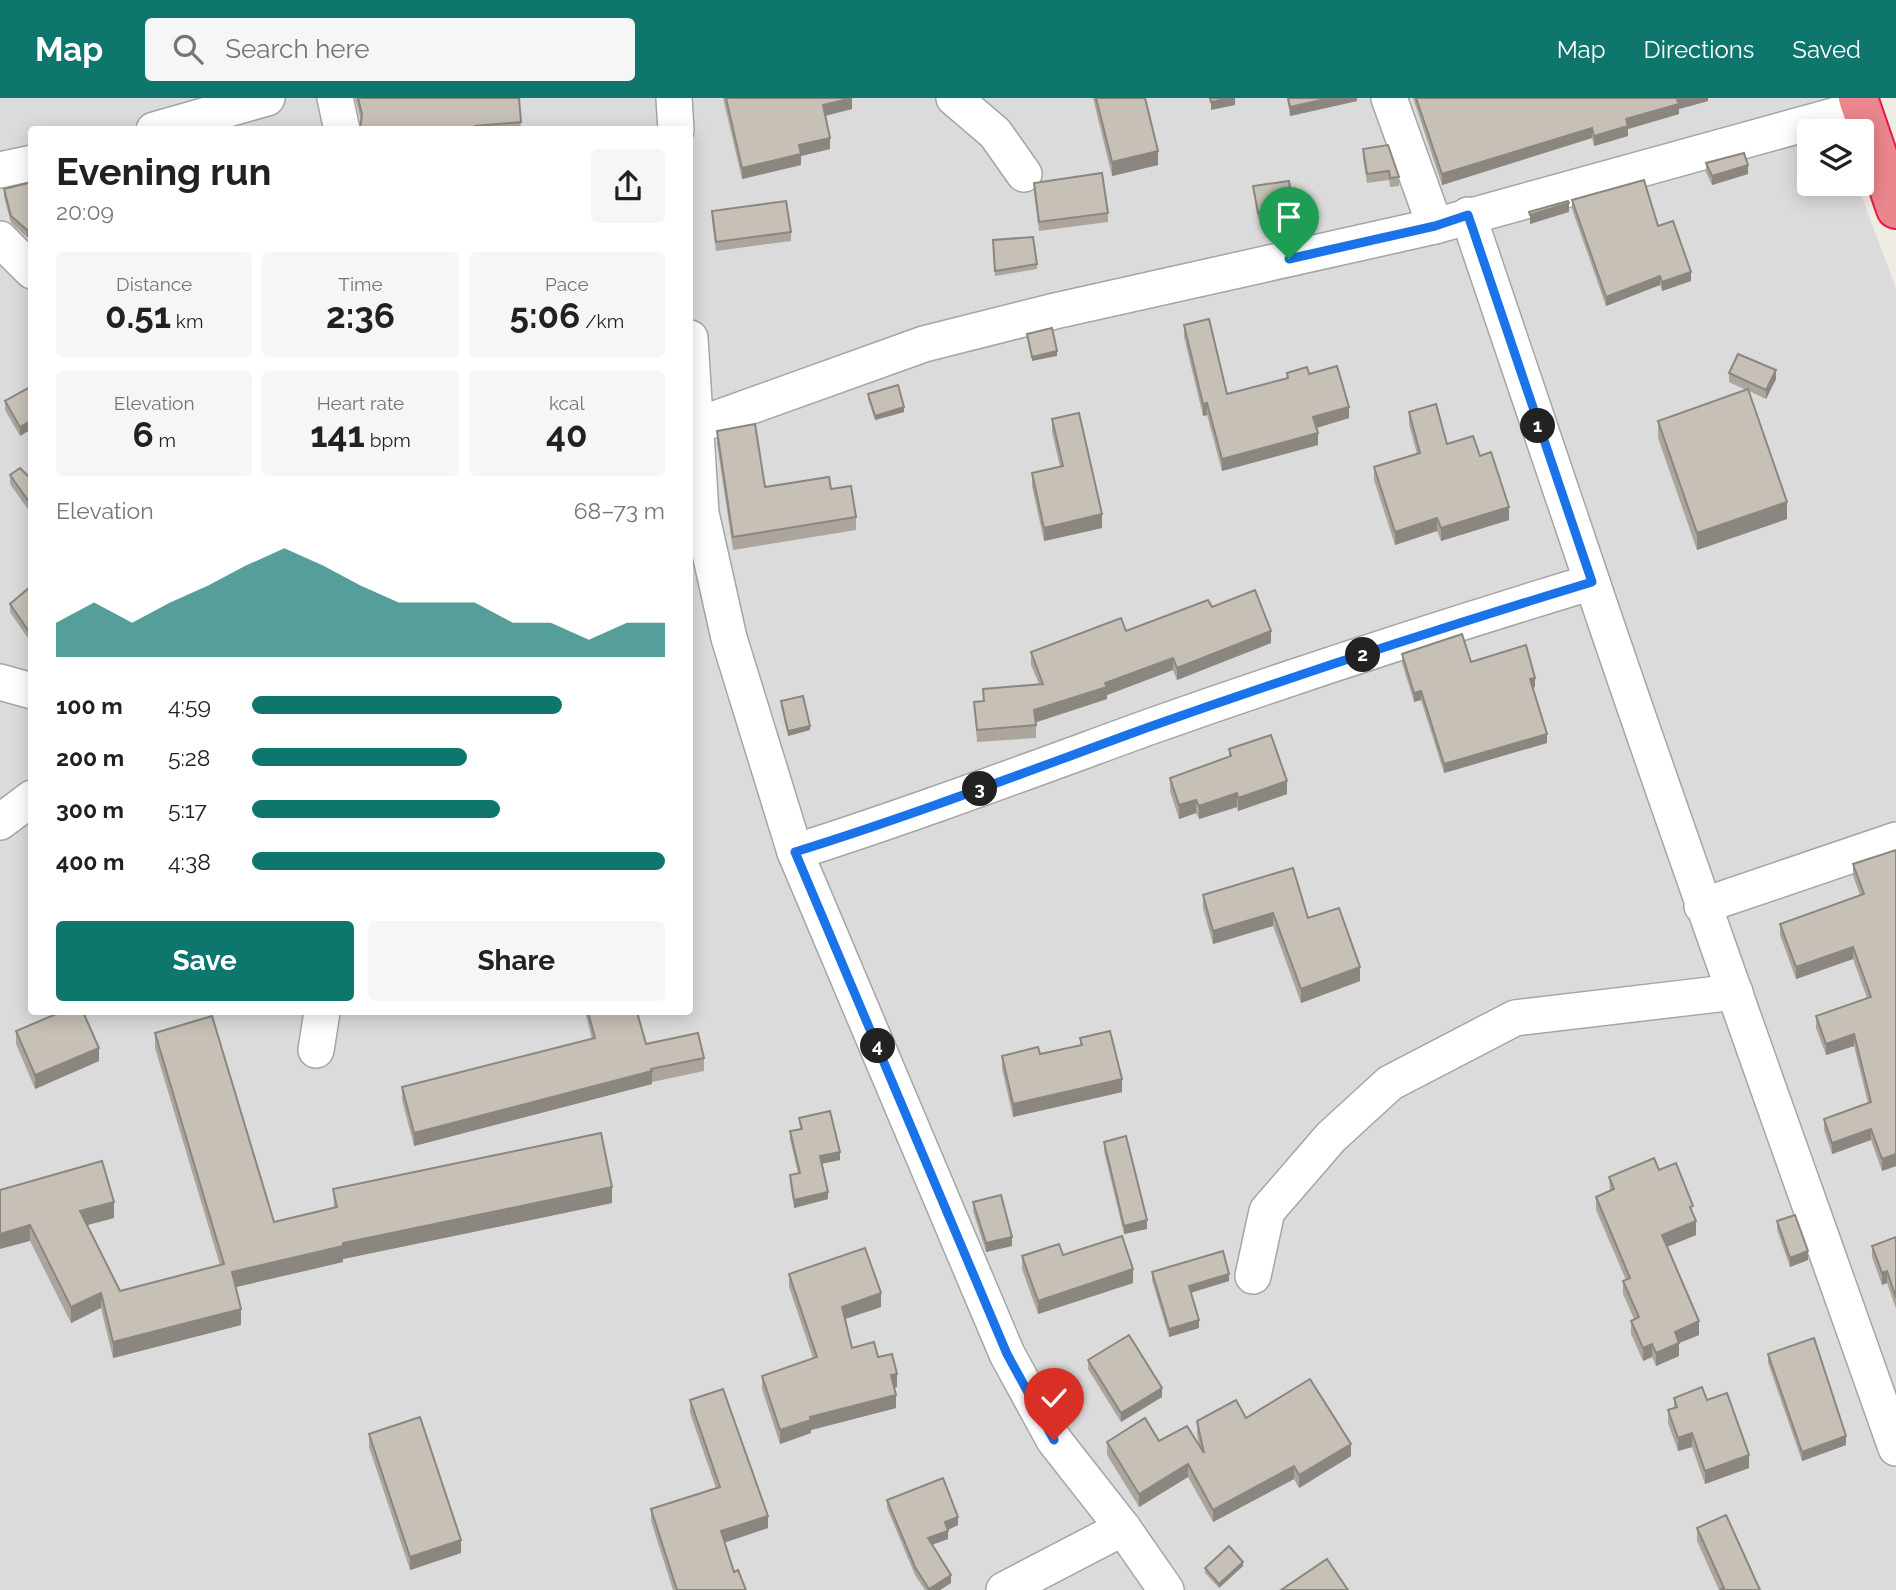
<!DOCTYPE html>
<meta charset="utf-8">
<style>
body{margin:0;font-family:Raleway,sans-serif;background:#f6f6f6;color:#202124;height:100vh;display:flex;flex-direction:column;font-size:26px;white-space:nowrap}
*{box-sizing:border-box;margin:0}
p{font-size:23px;color:#757577}
.icon{flex:none;width:38px;height:38px;fill:none;stroke:currentColor;stroke-width:2;stroke-linecap:round;stroke-linejoin:round}
.map{position:relative;flex:1;overflow:hidden}
.panel{position:absolute;left:28px;top:28px;width:665px;height:889px;display:flex;flex-direction:column;background:#fff;border-radius:7px;box-shadow:0 4px 18px #0003}
.panel>*{flex:none}
.buttons{position:absolute;left:1797px;top:21px;display:grid;gap:14px}
.buttons a{display:grid;place-items:center;width:77px;height:77px;border-radius:7px;background:#fff;box-shadow:0 4px 18px #0003;font-size:35px}
.pin{position:absolute;display:grid;place-items:center;width:60px;height:60px;color:#fff;margin:-72px -30px;border-radius:50% 50% 50% 0;rotate:-45deg;box-shadow:0 0 7px #0007}
.pin .icon{rotate:45deg}
.km{position:absolute;width:35px;height:35px;margin:-18px;border-radius:50%;background:#222;color:#fff;font-size:19px;line-height:35px;text-align:center}
.round{display:grid;place-items:center;flex:none;width:74px;height:74px;border-radius:7px;background:#f6f6f6}
.summary{display:flex;align-items:center;justify-content:space-between;height:119px;padding:0 28px}
h1{font-size:38px;font-weight:700;line-height:52px}
.stats{display:grid;grid-template-columns:repeat(3,1fr);gap:10px;height:119px;padding:7px 28px}
.stats div{display:grid;align-content:center;border-radius:7px;background:#f6f6f6;text-align:center}
.stats b{font-size:35px;font-weight:700}
.stats small{font-size:19px;font-weight:400}
.stats p{font-size:19px}
.chart{height:196px;padding:14px 28px}
.chart p{display:flex;justify-content:space-between}
.chart svg{width:100%;height:126px;margin-top:7px;fill:#0f766e;opacity:.7}
.cta{display:flex;gap:14px;margin-top:auto;padding:14px 28px}
.cta a{flex:1;height:80px;border-radius:7px;background:#0f766e;color:#fff;font-size:28px;font-weight:700;line-height:80px;text-align:center}
.cta a+a{background:#f6f6f6;color:#202124}
ul{padding:0 28px;list-style:none;font-size:23px}
li{display:grid;grid-template-columns:112px 84px 1fr;align-items:center;height:52px}
li i{height:18px;border-radius:9px;background:#0f766e}
header{display:flex;align-items:center;gap:42px;box-sizing:border-box;height:98px;padding:0 35px;background:#0f766e;color:#fff}
header strong{font-size:33px}
nav{display:flex;gap:38px;margin-inline-start:auto;font-size:24px}
.search{width:490px;height:63px;background:#f6f6f6;display:flex;align-items:center;gap:18px;box-sizing:border-box;padding:0 24px;border-radius:7px;color:#757577;font-size:26px}
.map>svg:first-child{display:block}
.residential{fill:#dcdbdb;fill-rule:evenodd}
.lines{fill:none;stroke-linecap:round;stroke-linejoin:round}
.minor-casing{stroke:#a5a5a5;stroke-width:38}
.highway-casing{stroke:#e41a48;stroke-width:42}
.minor{stroke:#fff;stroke-width:35}
.highway{stroke:#eb868d;stroke-width:38}
.wall{fill:#aba59d}
.shaded-wall{fill:#8b867f}
.building{fill:#c7c0b6;stroke:#8b867f;stroke-width:2}
.route-casing{stroke:#fff;stroke-width:14}
.route{stroke:#1a73e8;stroke-width:9}
</style>
<header>
<strong>Map</strong>
<div class="search"><svg class="icon" aria-label="search" viewBox="0 0 24 24"><circle cx="10" cy="10" r="6"/><path d="M15 15l6 6"/></svg>Search here</div>
<nav><a>Map</a><a>Directions</a><a>Saved</a></nav>
</header>
<div class="map">
<svg width="1896" height="1492" viewBox="0 0 1896 1492">
<rect width="100%" height="100%" fill="#efede3"/>
<path class="residential" d="M0,0H1825L1837,33H1810V86H1857L1896,190V1492H0ZM32,32H690V914H32Z"/>
<g class="lines">
<defs>
<g id="minor">
<path d="M335,0L342,32"/>
<path d="M674,0L676,32"/>
<path d="M954,0L995,35L1024,76"/>
<path d="M1389,0L1435,128"/>
<path d="M154,32L267,0"/>
<path d="M0,72L32,65"/>
<path d="M0,141L32,173"/>
<path d="M690,240L701,415L729,540L795,754L1007,1256L1054,1342L1123,1430L1166,1492"/>
<path d="M690,330L924,246L1055,213L1435,128L1862,10"/>
<path d="M1592,484C1690,774 1794,1061 1896,1350"/>
<path d="M0,584L32,593"/>
<path d="M0,724L32,700"/>
<path d="M795,754C914,716 1031,672 1149,629C1296,577 1444,529 1592,484L1468,117"/>
<path d="M1702,808L1896,742"/>
<path d="M316,952L322,914"/>
<path d="M1253,1178L1267,1113L1331,1039L1390,985L1515,920L1735,894"/>
<path d="M1004,1492L1123,1430"/>
</g>
<path id="highway" d="M1858,0L1896,111"/>
</defs>
<use href="#minor" class="minor-casing"/>
<use href="#highway" class="highway-casing"/>
<use href="#minor" class="minor"/>
<use href="#highway" class="highway"/>
</g>
<g class="wall">
<path d="M355,0H519L521,32H359L361,23Z"/>
<path d="M723,0H851L852,11L826,18L830,51L801,58V67L742,81Z"/>
<path d="M1093,0H1145L1158,67L1112,78Z"/>
<path d="M1287,0H1357V3L1290,18Z"/>
<path d="M1413,0H1708V3L1679,11V16L1628,31V38L1594,48L1592,40L1442,87Z"/>
<path d="M1363,51L1399,79V88L1390,89L1389,82L1367,85L1363,60Z"/>
<path d="M1706,65L1748,76L1712,87L1706,74Z"/>
<path d="M32,84V138L27,139L11,125L4,99V91Z"/>
<path d="M1034,85L1108,115V124L1039,133L1034,94Z"/>
<path d="M1253,88L1293,109V114L1258,120Z"/>
<path d="M1572,102L1658,128L1691,183L1662,193L1660,187L1606,208L1572,111Z"/>
<path d="M712,113L791,134V143L716,153L712,122Z"/>
<path d="M993,142L1037,166V171L995,178Z"/>
<path d="M1184,227L1227,296L1287,280V275L1309,276L1349,320L1316,330L1318,347L1222,373L1207,317L1203,318L1184,239Z"/>
<path d="M1729,275L1776,281L1766,301L1749,293L1787,421L1697,452L1658,340V323L1746,292L1729,284Z"/>
<path d="M32,288L20,338L5,312V303Z"/>
<path d="M868,296L904,314L875,322L868,301Z"/>
<path d="M1409,314L1447,346L1480,358L1509,422L1441,443L1437,433L1395,447L1374,382V369L1417,356L1409,326Z"/>
<path d="M1052,321L1102,430L1044,443L1032,388V375L1060,369L1052,334Z"/>
<path d="M717,333L765,389L831,391L856,419V432L733,452L717,346Z"/>
<path d="M10,377L32,382V417L10,386Z"/>
<path d="M31,488L32,546L10,514V506Z"/>
<path d="M1212,509L1271,545L1177,582L1173,572L1107,597V601L1036,624V640L977,644L974,604L983,603V591L1039,586L1031,567V554L1126,533Z"/>
<path d="M1402,556L1471,564L1535,589L1533,590L1547,645L1444,675L1421,602L1414,604L1402,565Z"/>
<path d="M781,603L810,632L788,638L781,608Z"/>
<path d="M1229,651L1287,696L1238,713L1237,709L1199,721L1196,715L1179,721L1170,693V680L1229,659Z"/>
<path d="M1896,752V1068L1882,1073L1871,1042L1832,1056L1824,1032V1021L1868,1005L1854,948L1826,957L1816,930V918L1867,900L1853,861L1796,881L1780,837V826L1860,797L1853,778V766Z"/>
<path d="M1203,797L1308,820L1360,883L1301,905L1273,828L1213,846L1203,810Z"/>
<path d="M585,914H637L646,946L704,960V973L652,984V986L414,1048L402,1002V989L592,941Z"/>
<path d="M16,933L99,963L35,991L16,946Z"/>
<path d="M155,935L274,1124L334,1110L333,1091L612,1105L343,1161V1164L235,1189L241,1227L113,1260L101,1210L71,1225L30,1143L0,1092L114,1120L87,1127L120,1193L220,1167L155,950Z"/>
<path d="M1080,940L1122,994L1013,1019L1002,971V958L1040,956L1080,947Z"/>
<path d="M799,1020L840,1062L821,1066L828,1101L794,1110L790,1084V1077L798,1075L790,1041V1033L800,1031Z"/>
<path d="M1104,1044L1147,1131L1124,1136L1104,1053Z"/>
<path d="M1659,1072L1693,1116L1696,1137L1666,1149L1699,1237L1679,1245V1258L1656,1268L1652,1259L1643,1263L1631,1236V1223L1634,1221L1623,1196V1183L1626,1182L1596,1112V1099L1610,1093L1609,1079Z"/>
<path d="M973,1104L1012,1148L986,1154L973,1113Z"/>
<path d="M1777,1123L1808,1162L1790,1169L1777,1132Z"/>
<path d="M1896,1139V1211L1887,1185L1882,1187L1872,1159V1148Z"/>
<path d="M1063,1157L1133,1185L1038,1216L1022,1171V1158Z"/>
<path d="M1152,1174L1229,1183L1191,1195L1199,1230L1169,1239L1152,1182Z"/>
<path d="M789,1176L881,1209L845,1221L852,1250L878,1259L897,1289L894,1290L896,1310L811,1332V1335L780,1346L762,1291V1278L813,1260L789,1189Z"/>
<path d="M1768,1256L1846,1347L1802,1363L1768,1265Z"/>
<path d="M1088,1262L1162,1299L1121,1324L1088,1271Z"/>
<path d="M1674,1300L1707,1302L1749,1370L1705,1386L1692,1349L1678,1353L1668,1325V1312L1674,1310Z"/>
<path d="M690,1302L768,1430L725,1444L734,1474L746,1492H673L651,1423V1411L716,1390L690,1315Z"/>
<path d="M1246,1320L1351,1358L1299,1390L1294,1381L1213,1424L1188,1379L1139,1409L1107,1357V1344L1199,1347L1197,1336V1323Z"/>
<path d="M369,1336L461,1455L410,1472L369,1349Z"/>
<path d="M887,1402L958,1427L948,1432V1441L932,1447L951,1485L940,1492H925L915,1477L887,1410Z"/>
<path d="M1697,1430L1760,1492H1719L1697,1443Z"/>
<path d="M1243,1468L1219,1490L1205,1475V1470Z"/>
</g>
<g class="shaded-wall">
<path d="M852,0V11L823,18V7Z"/>
<path d="M1230,0H1235V7L1211,12V4Z"/>
<path d="M1330,0H1357V3L1290,18V9Z"/>
<path d="M1683,0H1708V3L1679,11V16L1628,31V38L1594,48V38L1626,21Z"/>
<path d="M1592,30V40L1442,87V76Z"/>
<path d="M830,40V51L801,58V67L742,81V70L799,47Z"/>
<path d="M1158,53V67L1112,78V64Z"/>
<path d="M1748,67V76L1712,87V78Z"/>
<path d="M1569,105V114L1530,126V117Z"/>
<path d="M32,130V138L27,139V132Z"/>
<path d="M1691,174V183L1662,193V184Z"/>
<path d="M1660,178V187L1606,208V199Z"/>
<path d="M1057,253V258L1032,263V259Z"/>
<path d="M1776,272V281L1766,301V292Z"/>
<path d="M1207,305V317L1203,318V306Z"/>
<path d="M904,309V314L875,322V318Z"/>
<path d="M1349,309V320L1313,331V319Z"/>
<path d="M32,322V331L20,338V329Z"/>
<path d="M1318,335V347L1222,373V361Z"/>
<path d="M1787,404V421L1697,452V435Z"/>
<path d="M1509,409V422L1441,443V430Z"/>
<path d="M1102,416V430L1044,443V430Z"/>
<path d="M1437,420V433L1395,447V434Z"/>
<path d="M1271,533V545L1177,582V570Z"/>
<path d="M1173,560V572L1107,597V601L1034,625V612Z"/>
<path d="M1535,580V589L1530,590V581Z"/>
<path d="M1421,593V602L1414,604V595Z"/>
<path d="M810,628V632L788,638V633Z"/>
<path d="M1547,636V645L1444,675V666Z"/>
<path d="M1287,683V696L1238,713V700Z"/>
<path d="M1237,695V709L1199,721V708Z"/>
<path d="M1196,702V715L1179,721V707Z"/>
<path d="M1273,815V828L1213,846V833Z"/>
<path d="M1853,849V861L1796,881V869Z"/>
<path d="M1360,869V883L1301,905V891Z"/>
<path d="M1854,936V948L1826,957V946Z"/>
<path d="M99,950V963L35,991V977Z"/>
<path d="M652,973V986L414,1048V1035Z"/>
<path d="M1122,981V994L1013,1019V1006Z"/>
<path d="M1871,1031V1042L1832,1056V1045Z"/>
<path d="M840,1054V1062L820,1066V1058Z"/>
<path d="M1896,1056V1068L1882,1073V1061Z"/>
<path d="M612,1089V1105L343,1161V1164L232,1190V1174L343,1145Z"/>
<path d="M828,1094V1101L794,1110V1102Z"/>
<path d="M114,1104V1120L80,1129V1113Z"/>
<path d="M1147,1122V1131L1124,1136V1128Z"/>
<path d="M1696,1123V1137L1662,1151V1137Z"/>
<path d="M30,1127V1143L0,1151V1136Z"/>
<path d="M1012,1139V1148L986,1154V1145Z"/>
<path d="M1808,1153V1162L1790,1169V1160Z"/>
<path d="M1133,1171V1185L1038,1216V1203Z"/>
<path d="M1887,1173V1185L1882,1187V1175Z"/>
<path d="M1229,1176V1183L1189,1195V1188Z"/>
<path d="M101,1195V1210L71,1225V1209Z"/>
<path d="M881,1195V1209L842,1222V1209Z"/>
<path d="M241,1211V1227L113,1260V1244Z"/>
<path d="M1199,1222V1230L1169,1239V1231Z"/>
<path d="M1699,1223V1237L1679,1245V1258L1656,1268V1255L1675,1234Z"/>
<path d="M1652,1246V1259L1643,1263V1250Z"/>
<path d="M897,1276V1289L891,1291V1277Z"/>
<path d="M1162,1290V1299L1121,1324V1315Z"/>
<path d="M896,1297V1310L811,1332V1335L780,1346V1332L810,1319Z"/>
<path d="M1692,1335V1349L1678,1353V1340Z"/>
<path d="M1846,1338V1347L1802,1363V1354Z"/>
<path d="M1351,1346V1358L1299,1390V1377Z"/>
<path d="M1749,1357V1370L1705,1386V1373Z"/>
<path d="M1188,1366V1379L1139,1409V1396Z"/>
<path d="M1294,1368V1381L1213,1424V1412Z"/>
<path d="M768,1418V1430L721,1446V1433Z"/>
<path d="M958,1419V1427L945,1433V1424Z"/>
<path d="M948,1433V1441L928,1448V1440Z"/>
<path d="M461,1442V1455L410,1472V1459Z"/>
<path d="M1243,1464V1468L1219,1490V1486Z"/>
<path d="M951,1477V1485L940,1492H929V1491Z"/>
</g>
<g class="building">
<path d="M358,0H519L521,24L475,28V32H360L362,16Z"/>
<path d="M726,0H852L823,7L830,40L799,47L801,56L742,70Z"/>
<path d="M1096,0H1145L1158,53L1112,64Z"/>
<path d="M1210,0H1230L1211,4Z"/>
<path d="M1288,0H1330L1290,9Z"/>
<path d="M1416,0H1683L1677,2L1679,6L1626,21L1628,28L1594,38L1592,30L1442,76Z"/>
<path d="M1388,47L1399,79L1390,80L1389,73L1367,76L1363,51Z"/>
<path d="M1744,55L1748,67L1712,78L1706,65Z"/>
<path d="M1102,75L1108,115L1039,124L1034,85Z"/>
<path d="M1644,82L1658,128L1673,123L1691,174L1662,184L1660,178L1606,199L1572,102Z"/>
<path d="M1289,83L1293,109L1258,115L1253,88Z"/>
<path d="M32,84V130L27,132L11,118L4,91Z"/>
<path d="M786,103L791,134L716,144L712,113Z"/>
<path d="M1568,103L1569,105L1530,117L1529,114Z"/>
<path d="M1033,139L1037,166L995,173L993,142Z"/>
<path d="M1209,221L1227,296L1288,280L1287,275L1307,269L1309,276L1337,268L1349,309L1313,319L1318,335L1222,361L1207,305L1203,306L1184,227Z"/>
<path d="M1052,230L1057,253L1032,259L1027,236Z"/>
<path d="M1738,256L1776,272L1766,292L1729,275Z"/>
<path d="M898,287L904,309L875,318L868,296Z"/>
<path d="M32,288V322L20,329L5,303Z"/>
<path d="M1748,291L1787,404L1697,435L1658,323Z"/>
<path d="M1436,306L1447,346L1473,338L1480,358L1491,354L1509,409L1441,430L1437,420L1395,434L1374,369L1420,355L1409,314Z"/>
<path d="M1079,315L1102,416L1044,430L1032,375L1063,368L1052,321Z"/>
<path d="M755,326L765,389L829,379L831,391L851,388L856,419L733,439L717,333Z"/>
<path d="M20,370L32,382V408L10,377Z"/>
<path d="M31,488H32V538L10,506Z"/>
<path d="M1255,492L1271,533L1177,570L1173,560L1105,585L1107,589L1034,612L1036,627L977,632L974,604L984,603L983,591L1043,586L1031,554L1121,520L1126,533L1208,502L1212,509Z"/>
<path d="M1462,536L1471,564L1526,547L1535,580L1530,581L1547,636L1444,666L1421,593L1414,595L1402,556Z"/>
<path d="M803,598L810,628L788,633L781,603Z"/>
<path d="M1271,637L1287,683L1238,700L1237,695L1199,708L1196,702L1179,707L1170,680L1231,658L1229,651Z"/>
<path d="M1896,752V1056L1882,1061L1871,1031L1832,1045L1824,1021L1871,1004L1854,936L1826,946L1816,918L1871,899L1853,849L1796,869L1780,826L1864,796L1853,766Z"/>
<path d="M1293,770L1308,820L1339,810L1360,869L1301,891L1273,815L1213,833L1203,797Z"/>
<path d="M61,914H83L99,950L35,977L16,933Z"/>
<path d="M588,914H637L646,946L698,935L704,960L651,971L652,973L414,1035L402,989L595,940Z"/>
<path d="M212,918L274,1124L337,1109L333,1091L601,1035L612,1089L343,1145V1148L232,1174L241,1211L113,1244L101,1195L71,1209L30,1127L0,1136V1092L102,1063L114,1104L80,1113L120,1193L224,1166L155,935Z"/>
<path d="M1110,933L1122,981L1013,1006L1002,958L1038,949L1040,956L1082,947L1080,940Z"/>
<path d="M830,1013L840,1054L820,1058L828,1094L794,1102L790,1077L800,1075L790,1033L802,1031L799,1020Z"/>
<path d="M1126,1038L1147,1122L1124,1128L1104,1044Z"/>
<path d="M1654,1060L1659,1072L1676,1065L1693,1108L1690,1109L1696,1123L1662,1137L1699,1223L1675,1234L1679,1245L1656,1255L1652,1246L1643,1250L1631,1223L1639,1219L1623,1183L1630,1180L1596,1099L1614,1091L1609,1079Z"/>
<path d="M1001,1097L1012,1139L986,1145L973,1104Z"/>
<path d="M1795,1117L1808,1153L1790,1160L1777,1123Z"/>
<path d="M1122,1138L1133,1171L1038,1203L1022,1158L1059,1146L1063,1157Z"/>
<path d="M1896,1139V1200L1887,1173L1882,1175L1872,1148Z"/>
<path d="M865,1150L881,1195L842,1209L852,1250L874,1244L878,1259L892,1256L897,1276L891,1277L896,1297L810,1319L811,1322L780,1332L762,1278L817,1259L789,1176Z"/>
<path d="M1223,1153L1229,1176L1189,1188L1199,1222L1169,1231L1152,1174Z"/>
<path d="M1129,1237L1162,1290L1121,1315L1088,1262Z"/>
<path d="M1814,1240L1846,1338L1802,1354L1768,1256Z"/>
<path d="M1310,1281L1351,1346L1299,1377L1294,1368L1213,1412L1188,1366L1139,1396L1107,1344L1145,1320L1159,1343L1187,1328L1204,1355L1197,1323L1236,1302L1246,1320Z"/>
<path d="M1702,1289L1707,1302L1727,1295L1749,1357L1705,1373L1692,1335L1678,1340L1668,1312L1677,1309L1674,1300Z"/>
<path d="M723,1291L768,1418L721,1433L734,1474L738,1472L746,1492H677L651,1411L720,1389L690,1302Z"/>
<path d="M420,1319L461,1442L410,1459L369,1336Z"/>
<path d="M943,1380L958,1419L945,1424L948,1433L928,1440L951,1477L929,1491L915,1469L887,1402Z"/>
<path d="M1726,1417L1760,1492H1720L1724,1490L1697,1430Z"/>
<path d="M1229,1448L1243,1464L1219,1486L1205,1470Z"/>
<path d="M1327,1461L1348,1492H1281Z"/>
</g>
<g class="lines">
<defs>
<path id="route" d="M1054,1342L1007,1256L795,754C914,717 1031,672 1149,629C1296,577 1444,529 1592,484L1468,117L1435,128L1289,161"/>
</defs>
<use href="#route" class="route-casing"/>
<use href="#route" class="route"/>
</g>
</svg>
<div class="buttons">
<a><svg class="icon" aria-label="layers" viewBox="0 0 24 24"><path d="M12 4l9 5-9 5-9-5zM3 14l9 5 9-5"/></svg></a>
</div>
<div class="pin" style="left:1289px;top:161px;background:#1e9e55"><svg class="icon" aria-label="arrive" viewBox="0 0 24 24"><path d="M6 21V4h12l-3 4 3 4H6"/></svg></div>
<div class="pin" style="left:1054px;top:1342px;background:#d93025"><svg class="icon" aria-label="check" viewBox="0 0 24 24"><path d="M5 12l5 5 9-10"/></svg></div>
<b class="km" style="left:1538px;top:328px">1</b>
<b class="km" style="left:1363px;top:557px">2</b>
<b class="km" style="left:980px;top:691px">3</b>
<b class="km" style="left:878px;top:948px">4</b>
<section class="panel">
<div class="summary"><div><h1>Evening run</h1><p>20:09</p></div><a class="round"><svg class="icon" aria-label="share" viewBox="0 0 24 24"><path d="M12 15V3M7 8l5-5 5 5M5 13v7h14v-7"/></svg></a></div>
<div class="stats">
<div><p>Distance</p><b>0.51<small> km</small></b></div>
<div><p>Time</p><b>2:36</b></div>
<div><p>Pace</p><b>5:06<small> /km</small></b></div>
</div>
<div class="stats">
<div><p>Elevation</p><b>6<small> m</small></b></div>
<div><p>Heart rate</p><b>141<small> bpm</small></b></div>
<div><p>kcal</p><b>40</b></div>
</div>
<div class="chart"><p><span>Elevation</span>68–73 m</p>
<svg viewBox="0 0 160 44" preserveAspectRatio="none"><path d="M0 44V32L10 25L20 32L30 25L40 19L50 12L60 6L70 12L80 19L90 25L100 25L110 25L120 32L130 32L140 38L150 32L160 32V44z"/></svg>
</div>
<ul>
<li><b>100 m</b>4:59<i style="width:75%"></i></li>
<li><b>200 m</b>5:28<i style="width:52%"></i></li>
<li><b>300 m</b>5:17<i style="width:60%"></i></li>
<li><b>400 m</b>4:38<i style="width:100%"></i></li>
</ul>
<div class="cta"><a>Save</a><a>Share</a></div>
</section>
</div>
